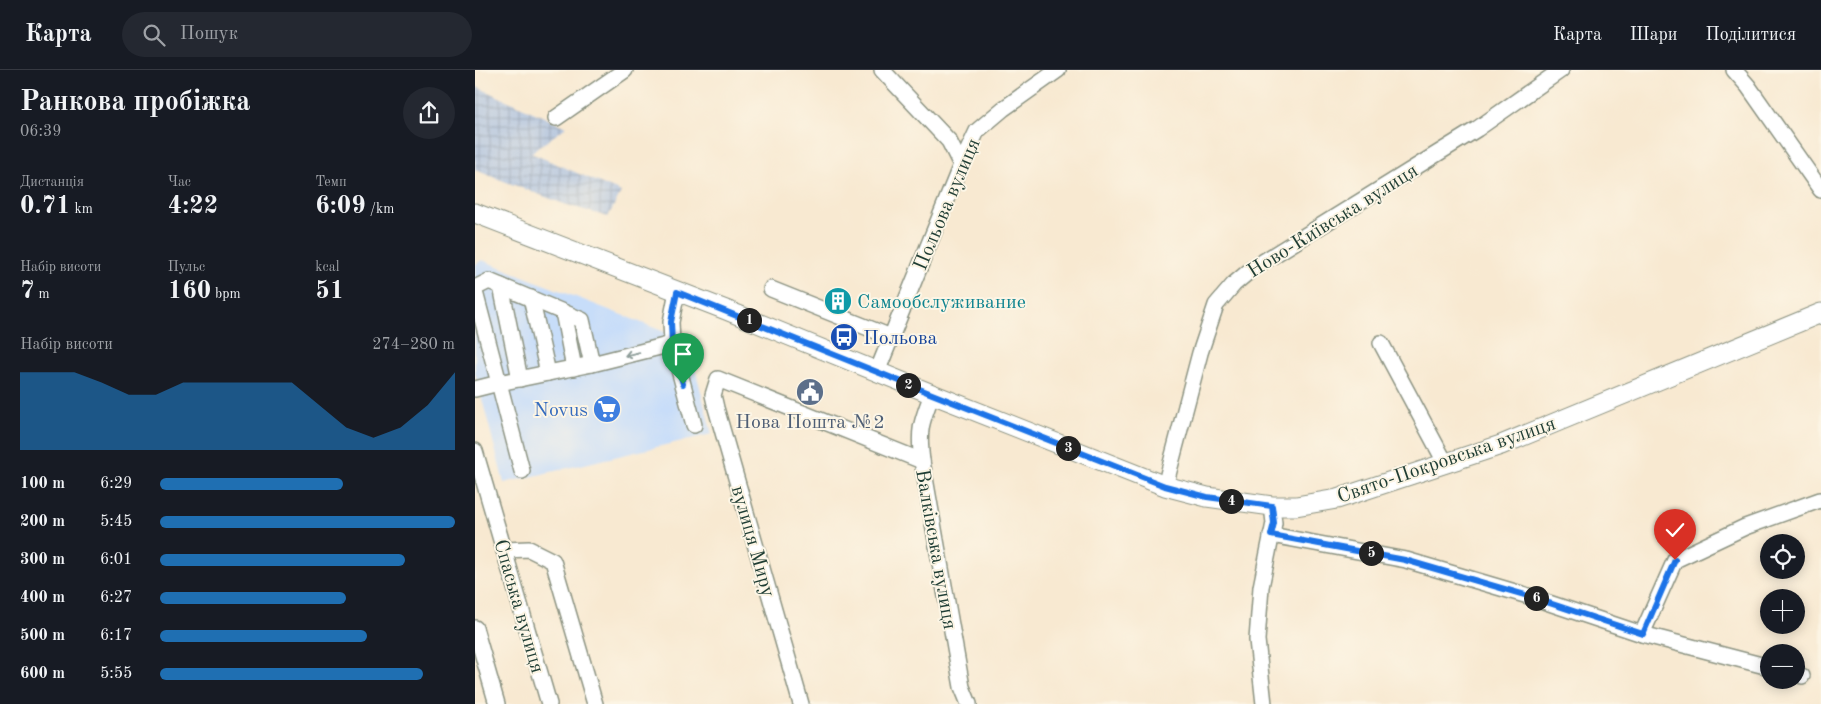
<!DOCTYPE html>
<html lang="uk">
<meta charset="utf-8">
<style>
body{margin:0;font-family:"Old Standard TT",serif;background:#242831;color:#f1f3f6;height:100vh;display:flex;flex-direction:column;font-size:19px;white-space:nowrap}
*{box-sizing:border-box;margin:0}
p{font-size:16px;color:#9ea1a6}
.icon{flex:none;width:28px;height:28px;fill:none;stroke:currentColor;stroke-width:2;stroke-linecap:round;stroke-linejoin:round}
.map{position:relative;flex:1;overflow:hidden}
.details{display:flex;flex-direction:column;background:#171b24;width:475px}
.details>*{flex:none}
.fabs{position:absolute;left:1285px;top:464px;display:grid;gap:10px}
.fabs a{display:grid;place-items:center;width:45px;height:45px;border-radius:50%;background:#171b24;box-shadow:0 2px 12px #0003;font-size:25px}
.pin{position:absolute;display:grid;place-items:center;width:42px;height:42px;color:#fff;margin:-51px -21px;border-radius:50% 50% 50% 0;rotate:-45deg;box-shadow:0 0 5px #0007}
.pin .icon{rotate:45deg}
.km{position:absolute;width:25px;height:25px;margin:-12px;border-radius:50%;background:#222;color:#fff;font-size:14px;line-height:25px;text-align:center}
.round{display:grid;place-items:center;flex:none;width:52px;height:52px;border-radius:26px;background:#242831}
.summary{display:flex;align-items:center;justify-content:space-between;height:85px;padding:0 20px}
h1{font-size:28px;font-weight:700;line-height:38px}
.stats{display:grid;grid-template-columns:repeat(3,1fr);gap:8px;height:85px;padding:5px 20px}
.stats div{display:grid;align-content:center}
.stats b{font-size:25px;font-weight:700}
.stats small{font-size:14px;font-weight:400}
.stats p{font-size:14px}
.chart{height:140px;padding:10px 20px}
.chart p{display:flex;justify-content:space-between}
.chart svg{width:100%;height:90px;margin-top:5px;fill:#1f6fb2;opacity:.7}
ul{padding:0 20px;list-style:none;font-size:16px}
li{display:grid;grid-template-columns:80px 60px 1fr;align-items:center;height:38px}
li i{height:12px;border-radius:6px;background:#1f6fb2}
header{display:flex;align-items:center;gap:30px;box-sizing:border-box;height:70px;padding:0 25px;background:#171b24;border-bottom:1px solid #363941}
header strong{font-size:24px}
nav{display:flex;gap:28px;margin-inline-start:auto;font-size:18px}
.search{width:350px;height:45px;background:#242831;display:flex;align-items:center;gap:12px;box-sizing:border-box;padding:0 18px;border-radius:28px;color:#9ea1a6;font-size:19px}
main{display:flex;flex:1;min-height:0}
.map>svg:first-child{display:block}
.built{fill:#c7ddf9}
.industrial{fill:url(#industrial-grid)}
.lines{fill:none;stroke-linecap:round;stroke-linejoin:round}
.minor-casing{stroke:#8c9382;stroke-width:18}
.major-casing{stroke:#8c9382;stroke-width:21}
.minor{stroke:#fff;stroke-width:15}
.major{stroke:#fff;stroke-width:19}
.oneway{stroke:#8f9e9a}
.route-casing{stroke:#fff;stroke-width:10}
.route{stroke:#1a73e8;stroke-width:6}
.labels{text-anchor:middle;stroke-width:4;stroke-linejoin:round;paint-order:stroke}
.street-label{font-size:20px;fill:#1f3d34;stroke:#fcf5e5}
.culture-label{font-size:20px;fill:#0d838f;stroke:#fcf5e5;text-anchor:start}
.transit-label{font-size:20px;fill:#164399;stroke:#fcf5e5;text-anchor:start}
.shop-label{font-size:20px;fill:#366cbe;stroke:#fcf5e5;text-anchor:end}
.service-label{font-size:20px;fill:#4e5e75;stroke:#fcf5e5}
</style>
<header>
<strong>Карта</strong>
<div class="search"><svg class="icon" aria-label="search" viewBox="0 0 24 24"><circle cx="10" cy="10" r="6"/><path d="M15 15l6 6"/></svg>Пошук</div>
<nav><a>Карта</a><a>Шари</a><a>Поділитися</a></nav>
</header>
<main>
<section class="details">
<div class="summary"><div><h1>Ранкова пробіжка</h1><p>06:39</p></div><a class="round"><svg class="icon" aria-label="share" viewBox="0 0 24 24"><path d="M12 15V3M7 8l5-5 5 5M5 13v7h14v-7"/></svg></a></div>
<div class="stats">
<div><p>Дистанція</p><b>0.71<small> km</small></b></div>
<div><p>Час</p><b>4:22</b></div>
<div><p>Темп</p><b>6:09<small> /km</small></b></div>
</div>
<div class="stats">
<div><p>Набір висоти</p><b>7<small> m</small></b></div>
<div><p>Пульс</p><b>160<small> bpm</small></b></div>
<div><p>kcal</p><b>51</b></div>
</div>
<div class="chart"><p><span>Набір висоти</span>274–280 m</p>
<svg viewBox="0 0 160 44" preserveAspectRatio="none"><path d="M0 44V6L10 6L20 6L30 11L40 17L50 17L60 11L70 11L80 11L90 11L100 11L110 22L120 33L130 38L140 33L150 22L160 6V44z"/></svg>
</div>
<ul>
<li><b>100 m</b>6:29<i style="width:62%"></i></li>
<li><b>200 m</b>5:45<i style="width:100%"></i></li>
<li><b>300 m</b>6:01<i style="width:83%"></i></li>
<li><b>400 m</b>6:27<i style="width:63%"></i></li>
<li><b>500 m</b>6:17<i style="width:70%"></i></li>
<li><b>600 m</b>5:55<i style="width:89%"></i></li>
</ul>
</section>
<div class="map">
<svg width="1346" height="634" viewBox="0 0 1346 634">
<defs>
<pattern id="industrial-grid" width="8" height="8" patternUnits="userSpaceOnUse" patternTransform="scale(1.25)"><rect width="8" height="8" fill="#b5c6de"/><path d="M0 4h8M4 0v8" fill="none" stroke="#93a2b5"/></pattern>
</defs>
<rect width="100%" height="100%" fill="#fcf5e5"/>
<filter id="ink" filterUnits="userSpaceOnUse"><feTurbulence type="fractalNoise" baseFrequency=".02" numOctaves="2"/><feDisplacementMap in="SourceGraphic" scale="10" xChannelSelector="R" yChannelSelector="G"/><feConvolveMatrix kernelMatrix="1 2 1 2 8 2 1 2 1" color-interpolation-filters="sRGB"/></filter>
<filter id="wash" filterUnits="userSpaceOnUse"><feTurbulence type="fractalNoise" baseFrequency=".0096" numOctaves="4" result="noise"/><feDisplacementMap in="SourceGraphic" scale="20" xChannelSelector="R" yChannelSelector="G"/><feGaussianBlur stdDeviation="1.12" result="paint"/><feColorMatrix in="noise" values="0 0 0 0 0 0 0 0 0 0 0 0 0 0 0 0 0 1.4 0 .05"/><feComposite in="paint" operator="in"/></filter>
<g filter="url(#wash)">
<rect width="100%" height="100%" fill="#f8e9d1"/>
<path class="built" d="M7,190L213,271L237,364L29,413L0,302V195Z"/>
<path class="industrial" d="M0,16L91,57L56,83L146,122L133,147L89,134L0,100Z"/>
</g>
<g filter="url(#ink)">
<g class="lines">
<defs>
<g id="minor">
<path d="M407,0L474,71L486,95"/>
<path d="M1259,0L1273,16L1346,120"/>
<path d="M81,48L150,0"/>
<path d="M26,216L45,309"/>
<path d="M0,218L14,211L107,250L117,294"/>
<path d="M296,219L416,267"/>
<path d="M202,221L196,252L197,274L219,355"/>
<path d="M0,222L24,313L0,319"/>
<path d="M56,228L73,303"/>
<path d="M88,242L99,298"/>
<path d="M906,273L971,394"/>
<path d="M402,302L486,95L502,61L528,39L583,0"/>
<path d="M457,324C446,353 443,360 447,391L487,617L494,634"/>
<path d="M0,381L74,634"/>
<path d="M47,401L24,313L117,294L197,274"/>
<path d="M690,416L725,283L741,235L759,214L778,198L1002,59L1086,0"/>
<path d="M796,465L931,490L1050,525L1167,564L1294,597"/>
<path d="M29,480L54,479L78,491L120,634"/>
<path d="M0,558L22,634"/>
<path d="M1167,564L1200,490L1270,457L1345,430"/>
<path d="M1321,604L1327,606"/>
<path d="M326,634L241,338L238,325L243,309L447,391"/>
<path d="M789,634L782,570L786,517L799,453L797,436"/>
</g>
<path id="major" d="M0,143L251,240L457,324L690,416L732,427L797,436H821L862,429L1026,375L1346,243"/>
</defs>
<use href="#minor" class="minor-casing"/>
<use href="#major" class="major-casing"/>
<use href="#minor" class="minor"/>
<use href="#major" class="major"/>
</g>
<defs><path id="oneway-shaft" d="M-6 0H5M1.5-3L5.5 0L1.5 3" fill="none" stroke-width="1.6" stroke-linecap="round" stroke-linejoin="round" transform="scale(1.25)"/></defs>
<use class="oneway" href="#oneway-shaft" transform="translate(157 284) rotate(166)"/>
</g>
<g class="lines" filter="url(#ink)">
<defs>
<path id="route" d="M208,314L197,274L196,252L202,222L457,324L690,416L732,427L797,436L799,453L796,465L930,490L1050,525L1168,564L1200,490"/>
</defs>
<use href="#route" class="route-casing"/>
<use href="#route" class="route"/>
</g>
<defs>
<symbol id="building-disc" viewBox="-11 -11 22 22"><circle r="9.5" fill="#0f9aa8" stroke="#fcf5e5"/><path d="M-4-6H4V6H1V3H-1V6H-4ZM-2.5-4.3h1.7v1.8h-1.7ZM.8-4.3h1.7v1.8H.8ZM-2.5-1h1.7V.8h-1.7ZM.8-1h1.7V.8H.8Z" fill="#fff"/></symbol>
<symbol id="bus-disc" viewBox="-11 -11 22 22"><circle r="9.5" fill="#1a4fb4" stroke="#fcf5e5"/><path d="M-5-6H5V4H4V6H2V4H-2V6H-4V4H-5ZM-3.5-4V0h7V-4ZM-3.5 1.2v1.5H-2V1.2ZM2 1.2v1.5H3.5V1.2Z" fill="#fff"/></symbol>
<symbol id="civic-disc" viewBox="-11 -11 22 22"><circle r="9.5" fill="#5c6f8a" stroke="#fcf5e5"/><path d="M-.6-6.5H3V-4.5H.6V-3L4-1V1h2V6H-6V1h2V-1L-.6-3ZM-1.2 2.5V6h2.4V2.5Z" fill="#fff"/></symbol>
<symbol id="supermarket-disc" viewBox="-11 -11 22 22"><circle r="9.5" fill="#3f7fe0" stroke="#fcf5e5"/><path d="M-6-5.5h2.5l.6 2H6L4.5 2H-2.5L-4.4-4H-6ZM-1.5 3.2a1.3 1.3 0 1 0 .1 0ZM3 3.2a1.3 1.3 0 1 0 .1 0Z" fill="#fff"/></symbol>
</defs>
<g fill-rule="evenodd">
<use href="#building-disc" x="347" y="215" width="32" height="32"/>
<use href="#bus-disc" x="353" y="251" width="32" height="32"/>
<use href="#civic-disc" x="319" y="306" width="32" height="32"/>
<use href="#supermarket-disc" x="116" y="323" width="32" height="32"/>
</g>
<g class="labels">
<g class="street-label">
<text transform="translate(471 134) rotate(-67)" y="7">Польова вулиця</text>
<text transform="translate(857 150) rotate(-32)" y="7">Ново-Київська вулиця</text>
<text transform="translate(971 389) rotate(-19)" y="7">Свято-Покровська вулиця</text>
<text transform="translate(279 471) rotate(74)" y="7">вулиця Миру</text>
<text transform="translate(462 479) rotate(80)" y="7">Валківська вулиця</text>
<text transform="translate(45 536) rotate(74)" y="7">Спаська вулиця</text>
</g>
<g class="culture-label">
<text x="382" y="238">Самообслуживание</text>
</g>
<g class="transit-label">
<text x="388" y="274">Польова</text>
</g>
<g class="shop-label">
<text x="113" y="346">Novus</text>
</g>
<g class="service-label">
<text x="335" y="358">Нова Пошта №2</text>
</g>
</g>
</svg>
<div class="fabs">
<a><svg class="icon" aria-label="locate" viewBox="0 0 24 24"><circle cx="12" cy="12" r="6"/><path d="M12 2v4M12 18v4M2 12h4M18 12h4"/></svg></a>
<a>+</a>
<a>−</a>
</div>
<div class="pin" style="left:208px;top:314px;background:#1e9e55"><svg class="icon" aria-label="arrive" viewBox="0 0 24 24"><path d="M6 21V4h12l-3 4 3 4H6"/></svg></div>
<div class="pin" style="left:1200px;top:490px;background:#d93025"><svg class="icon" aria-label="check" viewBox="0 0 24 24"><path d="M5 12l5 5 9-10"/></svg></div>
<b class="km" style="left:274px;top:250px">1</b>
<b class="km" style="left:433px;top:315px">2</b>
<b class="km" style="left:593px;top:378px">3</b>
<b class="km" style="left:756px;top:431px">4</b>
<b class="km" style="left:896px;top:483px">5</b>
<b class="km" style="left:1061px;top:528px">6</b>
</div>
</main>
